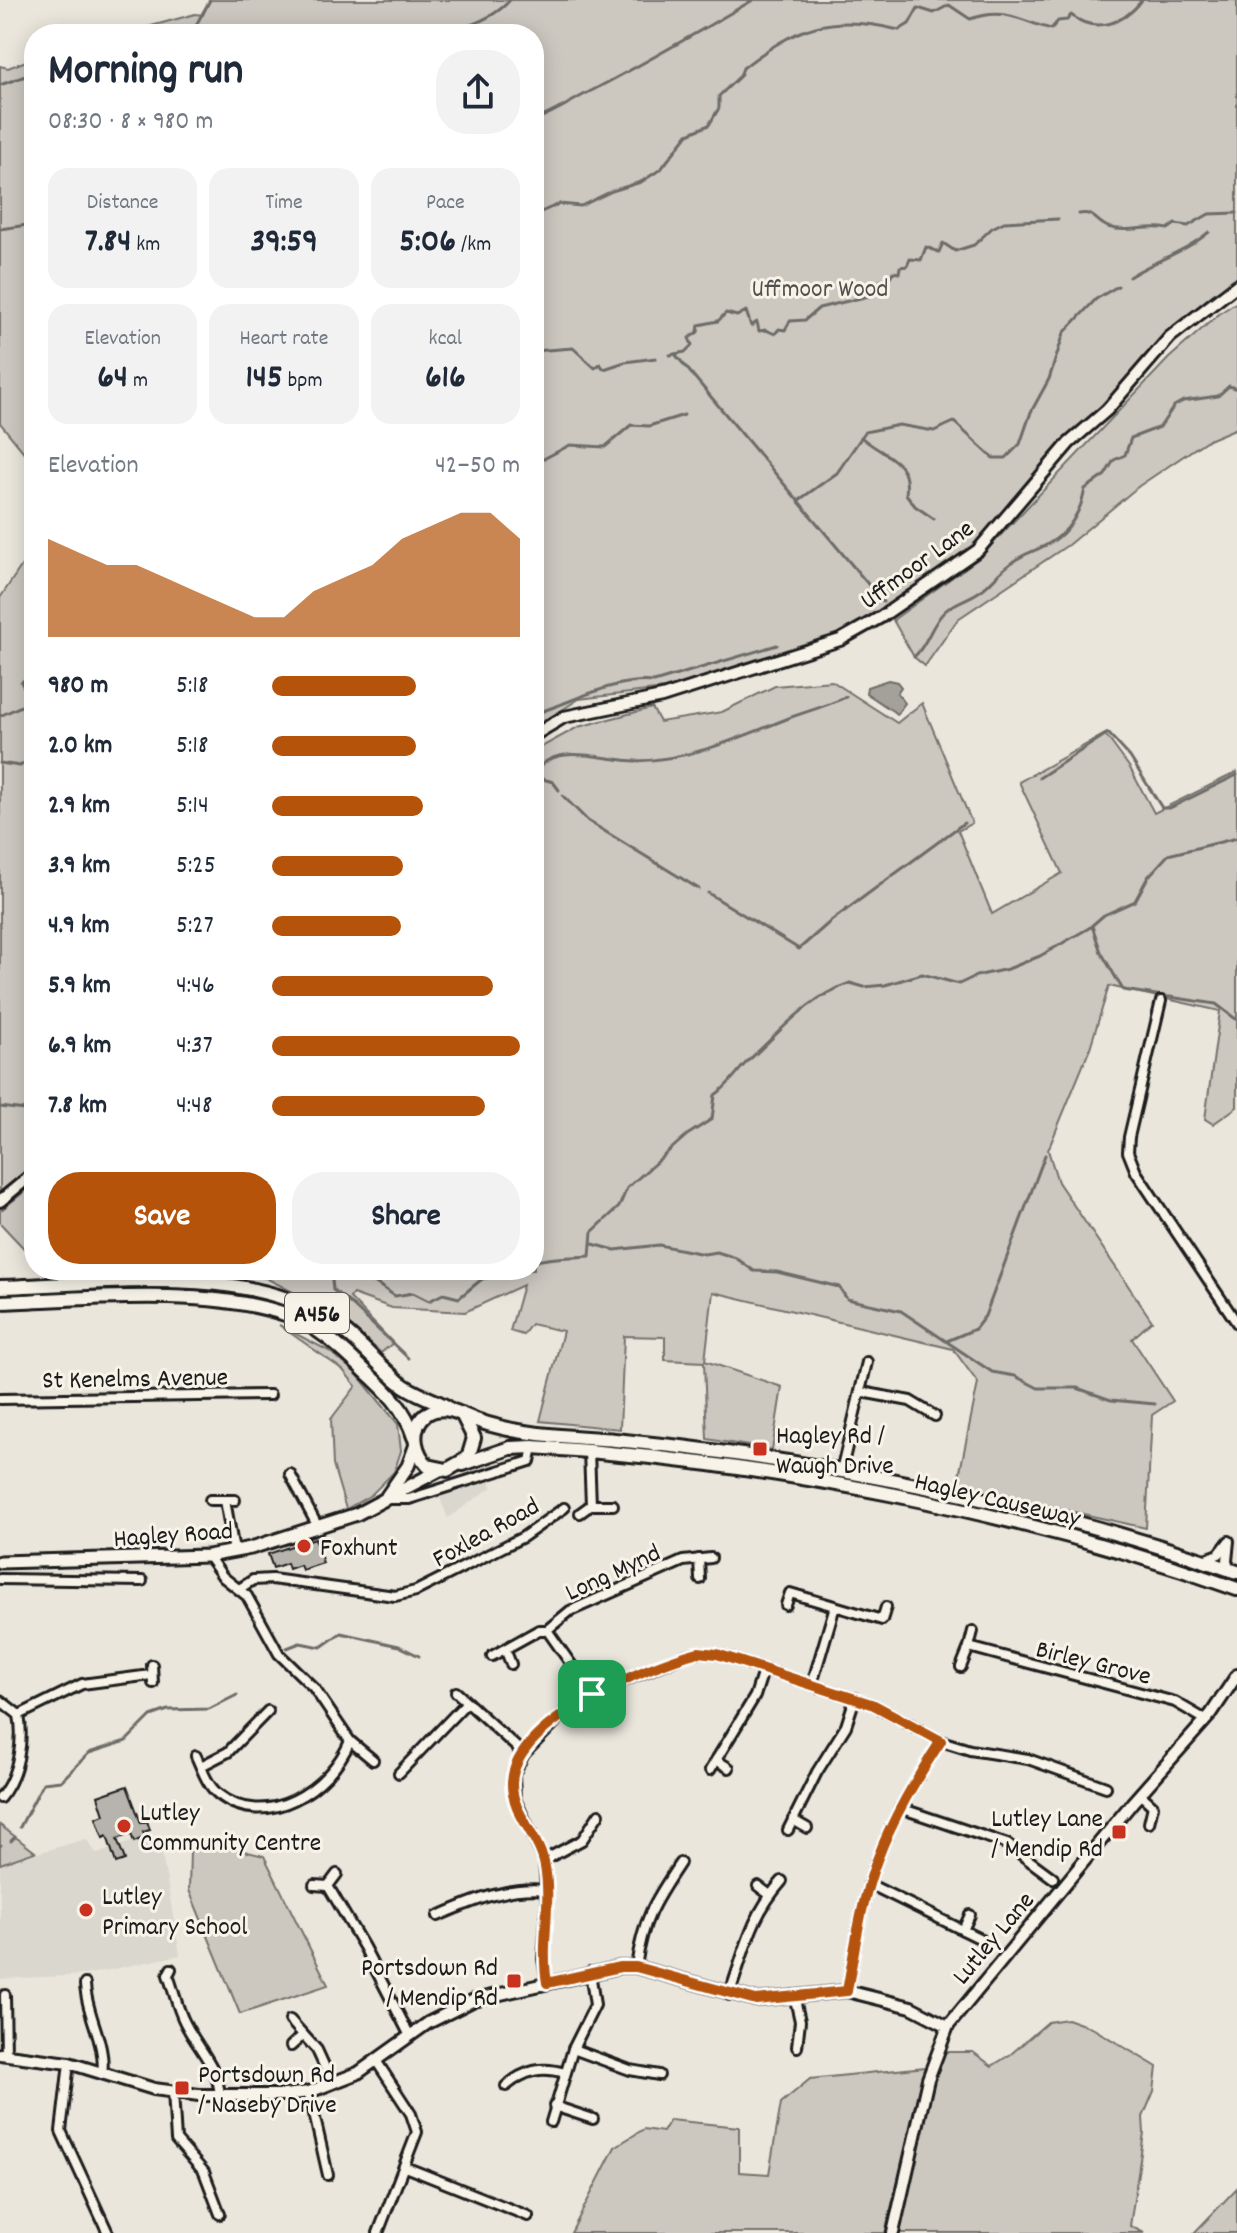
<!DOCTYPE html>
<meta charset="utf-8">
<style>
body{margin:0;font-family:Dekko,sans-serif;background:#f2f2f3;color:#1f2937;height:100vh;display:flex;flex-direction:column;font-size:30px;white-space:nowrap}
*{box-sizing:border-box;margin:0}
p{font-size:26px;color:#747a83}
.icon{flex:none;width:44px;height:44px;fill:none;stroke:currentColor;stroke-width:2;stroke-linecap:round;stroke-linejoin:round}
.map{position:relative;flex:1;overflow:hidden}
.panel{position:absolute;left:24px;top:24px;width:520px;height:1256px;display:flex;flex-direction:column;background:#fff;border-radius:32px;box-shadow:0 4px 20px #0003}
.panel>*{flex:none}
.pin{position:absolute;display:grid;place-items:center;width:68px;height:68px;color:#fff;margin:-34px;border-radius:16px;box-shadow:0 4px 12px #0006}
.round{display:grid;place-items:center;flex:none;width:84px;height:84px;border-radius:32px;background:#f2f2f3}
.summary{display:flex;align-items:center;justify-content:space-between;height:136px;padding:0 24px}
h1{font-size:44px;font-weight:800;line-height:60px}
.stats{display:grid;grid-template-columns:repeat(3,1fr);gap:12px;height:136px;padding:8px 24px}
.stats div{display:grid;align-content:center;border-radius:20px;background:#f2f2f3;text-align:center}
.stats b{font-size:34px;font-weight:800}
.stats small{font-size:22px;font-weight:400}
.stats p{font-size:22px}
.chart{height:224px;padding:16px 24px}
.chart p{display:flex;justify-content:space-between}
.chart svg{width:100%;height:144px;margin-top:8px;fill:#b45309;opacity:.7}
.primary-button{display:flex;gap:16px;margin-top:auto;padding:16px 24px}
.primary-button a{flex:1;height:92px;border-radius:32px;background:#b45309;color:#fff;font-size:32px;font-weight:800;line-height:92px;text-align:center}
.primary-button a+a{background:#f2f2f3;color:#1f2937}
ul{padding:0 24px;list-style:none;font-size:26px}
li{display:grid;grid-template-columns:128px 96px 1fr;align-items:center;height:60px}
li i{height:20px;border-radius:10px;background:#b45309}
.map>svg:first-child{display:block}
.built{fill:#dad7ce}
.green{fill:#ccc8c0;stroke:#74726e;stroke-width:2}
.water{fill:#a3a19a;stroke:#6d6c68;stroke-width:2}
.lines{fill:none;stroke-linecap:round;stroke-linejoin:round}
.stream{stroke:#6d6c68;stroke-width:3}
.building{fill:#b6b4ac;stroke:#1c1c1c;stroke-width:2}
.minor-casing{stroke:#1c1c1c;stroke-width:14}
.tertiary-casing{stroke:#1c1c1c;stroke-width:16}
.secondary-casing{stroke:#1c1c1c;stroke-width:17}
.trunk-casing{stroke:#1c1c1c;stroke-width:18}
.minor{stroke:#f7f3e8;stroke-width:8}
.tertiary{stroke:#f7f3e8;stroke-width:10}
.secondary{stroke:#f7f3e8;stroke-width:11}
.trunk{stroke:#f7f3e8;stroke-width:12}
.route-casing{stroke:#fff;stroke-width:16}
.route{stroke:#b45309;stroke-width:10}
.poi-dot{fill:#c8321e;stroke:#f7f3e8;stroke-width:3}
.labels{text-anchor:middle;stroke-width:6;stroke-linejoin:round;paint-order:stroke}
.shield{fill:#f7f3e8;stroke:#5e5c59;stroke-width:2}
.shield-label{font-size:24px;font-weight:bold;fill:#1c1c1c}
.park-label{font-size:26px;fill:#51504d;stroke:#f7f3e8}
.street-label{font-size:26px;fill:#1c1c1c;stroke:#f7f3e8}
.poi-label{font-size:26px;fill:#1c1c1c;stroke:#f7f3e8;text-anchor:start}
</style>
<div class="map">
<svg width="1237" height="2233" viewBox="0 0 1237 2233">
<rect width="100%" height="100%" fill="#eae6dc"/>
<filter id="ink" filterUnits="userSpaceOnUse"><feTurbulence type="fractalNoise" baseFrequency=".0125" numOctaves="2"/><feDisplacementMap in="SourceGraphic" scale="16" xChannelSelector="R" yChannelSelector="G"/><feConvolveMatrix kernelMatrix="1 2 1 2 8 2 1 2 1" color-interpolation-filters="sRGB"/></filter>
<g filter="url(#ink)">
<g class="built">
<path d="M490,1480L492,1487L448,1518L439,1496Z"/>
<path d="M145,1837L160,1842L180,1955L85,1975L0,1979V1864L86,1839L97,1854Z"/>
</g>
<g class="green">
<path d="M210,0H1237V279L1216,292L1163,335L1117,390L1046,460L973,548L883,612L814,645L681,687L579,699L534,728V34H122L195,14L203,15Z"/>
<path d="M34,58V473L31,461L0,423V66L8,68Z"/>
<path d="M1237,302V428L1206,441L1139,486L1068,545L958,619L925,666L914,657L893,620L979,558L1169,358L1220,313Z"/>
<path d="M34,547V1167L0,1196V598Z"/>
<path d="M832,681L897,723L922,703L972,823L958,831L992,914L1062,873L1019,782L1105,734L1130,768L1154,813L1237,772V1107L1213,1124L1205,1119L1220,1011L1109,986L1089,1051L1048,1150L1058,1182L1152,1321L1132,1339L1173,1401L1152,1415L1146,1528L957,1486L978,1383L953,1349L713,1292L705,1361L782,1387L772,1450L707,1439L704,1362L665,1360V1337L624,1336L620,1429L540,1421L563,1331L531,1324L523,1335L510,1331L523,1285L465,1312L392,1308L353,1294L350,1298L393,1343L381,1353L341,1317L266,1278L231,1271L47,1273L44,1270H534V751L578,727L652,708L660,722L722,712L775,686Z"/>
<path d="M34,1184V1259L0,1223V1211Z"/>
<path d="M279,1325L329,1351L356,1373L398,1424L401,1451L394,1472L371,1495L346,1509L333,1465L331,1419L356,1386L343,1370Z"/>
<path d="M0,1825L35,1852L0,1864Z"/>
<path d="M224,1846L264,1856L328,1985L240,2014L189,1890L190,1851Z"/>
<path d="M1067,2019L1092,2028L1157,2067L1154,2091L1143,2117L1144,2133L1130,2226L1144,2233H897L930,2082L945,2052H973L992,2066L1011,2054L1048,2022Z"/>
<path d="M926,2067L885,2233H571L615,2147L644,2129L663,2132L670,2120L739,2127V2172L769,2174L781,2103L810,2079Z"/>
<path d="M1237,2188V2233H1194Z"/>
</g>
<path class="water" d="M888,680L897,682L901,687L897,693L905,703L897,714L866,693L867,687Z"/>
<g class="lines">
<g class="stream">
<path d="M191,34L210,0"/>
<path d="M333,34C343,30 353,24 363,23C384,19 398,32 418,34C447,36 491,22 510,0"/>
<path d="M0,85L34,73"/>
<path d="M534,120C557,112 574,99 595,89C649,61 700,31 753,0"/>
<path d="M1079,214C1095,211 1095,222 1108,227C1128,234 1148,224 1168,229L1175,224L1188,226L1209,214L1237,213"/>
<path d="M534,215L559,204L581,206L612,191L641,182L661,169L688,134L709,125L719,108V96L740,76L743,68C797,26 831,13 899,30L909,24L918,8L934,13L949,5L970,19C1005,7 1018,20 1051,29L1058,21L1067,20L1071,15C1095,34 1124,24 1142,0"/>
<path d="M0,229L34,224"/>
<path d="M1129,277C1156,260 1185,252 1209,232"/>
<path d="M534,351L573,348L595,368L600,364L604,369L625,362L656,358"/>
<path d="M675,354L883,602"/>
<path d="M670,355L685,352L692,345L689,338L698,332L699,325L718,321L726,313L737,316L746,311L751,326L757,322L759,331L766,330L775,334L779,329L785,330L790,321L805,320L819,308L873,295V289L879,287L880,281L890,277L893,272L899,273L900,267L907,266L910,259L921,260L926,247L939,252L943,243L955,251L974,245L992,228L1004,222L1058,219"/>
<path d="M861,437C883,457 911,458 906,494L915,506L934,519"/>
<path d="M534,464L570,445L605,447L631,425L649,426L684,415"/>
<path d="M799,500L837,473L865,432L899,425L934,431L954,422L993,458H1006L1020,444L1031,412L1049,379L1064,333L1096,299L1118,286"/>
<path d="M914,657C928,644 931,624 945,611C955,602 966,600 977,593C990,586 998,572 1010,564C1021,554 1036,551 1048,544C1069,533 1081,511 1085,489L1105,475L1114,460L1125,455L1131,438L1160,427L1174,406L1183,401L1218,396L1229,386L1237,389"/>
<path d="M34,685L28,678L21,682L26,691L34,693"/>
<path d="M534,714C573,702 613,678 654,682L777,645"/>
<path d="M0,716L34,700"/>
<path d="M0,763L20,766L32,758L34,761"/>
<path d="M1039,778L1108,733L1130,757L1162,808H1170L1237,775"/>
<path d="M543,779L553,782L559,790"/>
<path d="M534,789L540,784L538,769C558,742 607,761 636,761C691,760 738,738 789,718C808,711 827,706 846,697"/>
<path d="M563,796L588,821L699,889"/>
<path d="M708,893L799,949L831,921L964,823"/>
<path d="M1092,926L1101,952L1123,990L1216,1004L1237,1020"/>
<path d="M0,1107L34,1111"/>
<path d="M593,1244L615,1250L659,1245L704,1254L717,1252L736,1258L754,1271L777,1272L839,1287L847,1299L901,1311L992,1372L1015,1376L1038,1388H1077L1111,1400L1155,1404"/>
<path d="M534,1262C552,1256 571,1258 590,1256L592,1232L619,1207L627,1188L687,1135L712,1119L715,1095C730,1085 736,1072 749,1060C781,1031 807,998 850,983L864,987L885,985L922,974L959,984L976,976L1008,969L1040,956L1089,928L1104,915L1135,901L1148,877L1168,855L1237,838"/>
<path d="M331,1270L333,1290L351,1304L408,1358"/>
<path d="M338,1270L360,1282L365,1276L395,1296L413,1293L429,1301L443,1294L459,1298L482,1279L511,1270"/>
<path d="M947,1341L975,1329L985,1316L1045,1155"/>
<path d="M287,1648L300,1643L321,1647L341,1633L399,1646L419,1656"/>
<path d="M20,1827L43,1783L61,1781L89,1753L126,1741L151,1716L168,1710L209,1709L237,1695"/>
<path d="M11,1841L15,1837"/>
<path d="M0,1846L1,1845"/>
</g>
</g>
<g class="building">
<path d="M315,1538L323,1563L302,1570L300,1565L289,1569L287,1563L273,1568L268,1554Z"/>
<path d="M127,1786L141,1823L147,1821L150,1830L143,1832L145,1837L134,1842L131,1834L117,1839L125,1860L116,1863L107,1836L103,1838L96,1818L104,1815L98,1796Z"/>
</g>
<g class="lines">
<defs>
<g id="minor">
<path d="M1161,1001L1129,1137L1128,1152L1136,1172L1237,1323"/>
<path d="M862,1392L910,1401L935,1416"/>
<path d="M0,1399L270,1395"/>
<path d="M589,1451L591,1505H613"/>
<path d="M841,1472L867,1362"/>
<path d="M290,1474L318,1527"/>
<path d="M388,1499H409L530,1461L533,1447"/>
<path d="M210,1500H235"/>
<path d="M225,1500L234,1551"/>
<path d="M580,1513L591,1505"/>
<path d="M699,1559L700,1579"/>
<path d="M1203,1560L1219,1554L1229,1541L1227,1561L1231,1570"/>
<path d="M0,1579L142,1581"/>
<path d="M239,1589L253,1580L272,1579L395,1596L416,1591L523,1537L564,1508"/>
<path d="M786,1605L790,1593L882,1620L886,1607"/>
<path d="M969,1647L973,1631"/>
<path d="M505,1649L511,1664"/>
<path d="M492,1656L539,1630H547"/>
<path d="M152,1665L153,1683"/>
<path d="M961,1667L969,1647L1175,1702L1206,1720"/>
<path d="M812,1684L835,1606"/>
<path d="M456,1692L524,1754"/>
<path d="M592,1694L547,1630L570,1611L683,1561L711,1558"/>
<path d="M0,1700L19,1715C24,1741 18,1777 0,1798"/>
<path d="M19,1715L82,1684L151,1675"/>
<path d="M350,1741L373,1760"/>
<path d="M196,1756C202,1769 207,1785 218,1794C266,1832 330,1789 350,1741L314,1688L279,1654L247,1596L223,1577L208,1556"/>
<path d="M716,1760L729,1768"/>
<path d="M201,1766L228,1752L268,1711"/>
<path d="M710,1770L755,1696L763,1671"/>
<path d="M399,1773L467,1702"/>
<path d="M1140,1794L1153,1806L1149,1823"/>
<path d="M900,1808L1007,1844L1053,1878"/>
<path d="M793,1820L807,1828"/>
<path d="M788,1830L817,1772L846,1726L855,1698"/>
<path d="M544,1860L582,1840L599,1814"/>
<path d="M869,1884L979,1938"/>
<path d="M314,1885L328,1886L337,1874"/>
<path d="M328,1886L364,1947L410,2036"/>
<path d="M758,1886L770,1895"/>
<path d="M438,1916C473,1901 507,1886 546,1890"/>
<path d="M963,1930L970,1915"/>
<path d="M636,1967C643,1919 654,1902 680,1863"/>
<path d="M171,1969L168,1975C174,1991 177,2008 185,2023C198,2049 218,2066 220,2096"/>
<path d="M547,1983L543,1959L547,1905L544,1860L515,1799L514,1774L524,1754L569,1708L592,1694L686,1655L698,1652L717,1654L874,1705L941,1741L970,1750L1028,1759L1106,1787"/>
<path d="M85,1984C86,2015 107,2044 102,2074"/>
<path d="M847,1991C855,1947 861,1902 877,1860C893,1817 916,1779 941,1741"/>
<path d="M5,1995L6,2054"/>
<path d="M729,1995C745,1951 750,1917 782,1881"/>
<path d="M794,1995L800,2021L797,2047"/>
<path d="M290,2020L317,2050L332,2083"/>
<path d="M291,2046L303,2035"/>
<path d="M573,2049L630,2070L659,2075"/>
<path d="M377,2062L411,2114L417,2132L378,2233"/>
<path d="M69,2063L61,2131L108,2233"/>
<path d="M506,2086C525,2070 542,2066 565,2073"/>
<path d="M173,2091L176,2140L204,2172L220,2214"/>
<path d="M309,2092L328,2175"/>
<path d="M554,2106L593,2119"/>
<path d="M551,2122L573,2049L595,2005L590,1972"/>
<path d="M405,2167L528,2216"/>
</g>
<g id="tertiary">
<path d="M534,735L564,717L662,697L840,640L881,617L978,550L1069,443L1107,410L1170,337L1237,285"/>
<path d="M0,1201L34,1173"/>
<path d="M0,2054L69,2063L154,2089L199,2095H285L309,2092L358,2073L428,2023L474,2000L620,1967H636L756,2000L847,1991L911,2007L948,2026"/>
<path d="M893,2233L928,2079L948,2026L1132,1803L1211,1714L1237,1675"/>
</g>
<g id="secondary">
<path d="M387,1496L408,1466L415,1447"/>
<path d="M0,1562L208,1556L251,1548L357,1514L440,1470"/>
</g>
<g id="trunk">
<path d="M0,1287C97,1285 234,1264 320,1314C351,1332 372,1359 399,1382C413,1394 431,1398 447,1407"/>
<path d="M0,1302C84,1299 206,1287 285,1314C316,1324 341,1348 364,1370C386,1390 405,1408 414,1437"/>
<path d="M462,1414L474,1438L468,1458L447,1470L428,1466C400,1437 422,1395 461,1414C509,1436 564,1436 615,1440C658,1444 700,1449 742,1455C909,1479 1077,1516 1237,1572"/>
<path d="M463,1464L510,1448L533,1447C764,1461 1019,1511 1237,1589"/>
</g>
</defs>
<use href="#minor" class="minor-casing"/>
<use href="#tertiary" class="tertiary-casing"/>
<use href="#secondary" class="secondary-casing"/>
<use href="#trunk" class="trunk-casing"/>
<use href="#minor" class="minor"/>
<use href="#tertiary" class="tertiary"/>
<use href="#secondary" class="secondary"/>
<use href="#trunk" class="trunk"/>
</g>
</g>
<g class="lines" filter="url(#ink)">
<defs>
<path id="route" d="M698,1652L717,1654L874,1705L941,1741C916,1779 893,1817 877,1860C861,1902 855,1947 847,1991L756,2000L636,1967H620L547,1983C540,1942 553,1901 544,1862C538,1835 511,1812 512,1783C514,1721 647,1666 698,1652Z"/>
</defs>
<use href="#route" class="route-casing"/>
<use href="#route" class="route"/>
</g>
<g class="poi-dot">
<rect x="752" y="1441" width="16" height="16" rx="4"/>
<circle cx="304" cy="1546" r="8"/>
<circle cx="124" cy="1826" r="8"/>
<rect x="1111" y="1824" width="16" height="16" rx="4"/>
<circle cx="86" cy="1910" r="8"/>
<rect x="506" y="1973" width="16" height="16" rx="4"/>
<rect x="174" y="2080" width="16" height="16" rx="4"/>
</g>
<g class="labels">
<rect class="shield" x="285" y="1293" width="64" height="40" rx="6"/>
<g class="shield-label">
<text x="317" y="1321">A456</text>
</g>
<g class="park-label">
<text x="820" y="296">Uffmoor Wood</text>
</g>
<g class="street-label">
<text transform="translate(916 563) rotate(-36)" y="9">Uffmoor Lane</text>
<text transform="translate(135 1377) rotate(-1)" y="9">St Kenelms Avenue</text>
<text transform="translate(998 1498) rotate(13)" y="9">Hagley Causeway</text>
<text transform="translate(485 1531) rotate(-29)" y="9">Foxlea Road</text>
<text transform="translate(173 1533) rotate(-4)" y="9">Hagley Road</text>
<text transform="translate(612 1571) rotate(-25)" y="9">Long Mynd</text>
<text transform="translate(1094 1661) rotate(14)" y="9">Birley Grove</text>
<text transform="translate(992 1937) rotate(-50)" y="9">Lutley Lane</text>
</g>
<g class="poi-label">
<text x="776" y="1443">Hagley Rd /<tspan x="776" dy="30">Waugh Drive</tspan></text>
<text x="320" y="1555">Foxhunt</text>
<text x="140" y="1820">Lutley<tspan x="140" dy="30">Community Centre</tspan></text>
<text x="1103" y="1826" text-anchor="end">Lutley Lane<tspan x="1103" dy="30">/ Mendip Rd</tspan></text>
<text x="102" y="1904">Lutley<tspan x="102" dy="30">Primary School</tspan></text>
<text x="498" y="1975" text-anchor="end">Portsdown Rd<tspan x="498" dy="30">/ Mendip Rd</tspan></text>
<text x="198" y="2082">Portsdown Rd<tspan x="198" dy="30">/ Naseby Drive</tspan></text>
</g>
</g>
</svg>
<div class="pin" style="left:592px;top:1694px;background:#1e9e55"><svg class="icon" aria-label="arrive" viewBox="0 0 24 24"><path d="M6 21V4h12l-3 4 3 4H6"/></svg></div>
<section class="panel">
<div class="summary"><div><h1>Morning run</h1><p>08:30 · 8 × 980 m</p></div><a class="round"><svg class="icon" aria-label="share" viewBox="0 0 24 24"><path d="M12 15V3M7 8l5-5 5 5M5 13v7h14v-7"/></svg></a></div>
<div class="stats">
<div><p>Distance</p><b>7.84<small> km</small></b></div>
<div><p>Time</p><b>39:59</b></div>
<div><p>Pace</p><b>5:06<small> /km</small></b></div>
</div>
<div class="stats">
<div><p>Elevation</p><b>64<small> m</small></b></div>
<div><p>Heart rate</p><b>145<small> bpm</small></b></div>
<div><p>kcal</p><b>616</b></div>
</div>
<div class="chart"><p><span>Elevation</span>42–50 m</p>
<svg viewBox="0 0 160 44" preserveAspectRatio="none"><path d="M0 44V14L10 18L20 22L30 22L40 26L50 30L60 34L70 38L80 38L90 30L100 26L110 22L120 14L130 10L140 6L150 6L160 14V44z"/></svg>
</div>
<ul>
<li><b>980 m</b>5:18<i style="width:58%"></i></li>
<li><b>2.0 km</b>5:18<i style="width:58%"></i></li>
<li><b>2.9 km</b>5:14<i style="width:61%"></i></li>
<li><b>3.9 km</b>5:25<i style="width:53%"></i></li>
<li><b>4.9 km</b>5:27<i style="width:52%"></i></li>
<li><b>5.9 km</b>4:46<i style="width:89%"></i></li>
<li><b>6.9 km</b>4:37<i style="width:100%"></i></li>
<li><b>7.8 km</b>4:48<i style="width:86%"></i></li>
</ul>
<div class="primary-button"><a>Save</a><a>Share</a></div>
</section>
</div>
